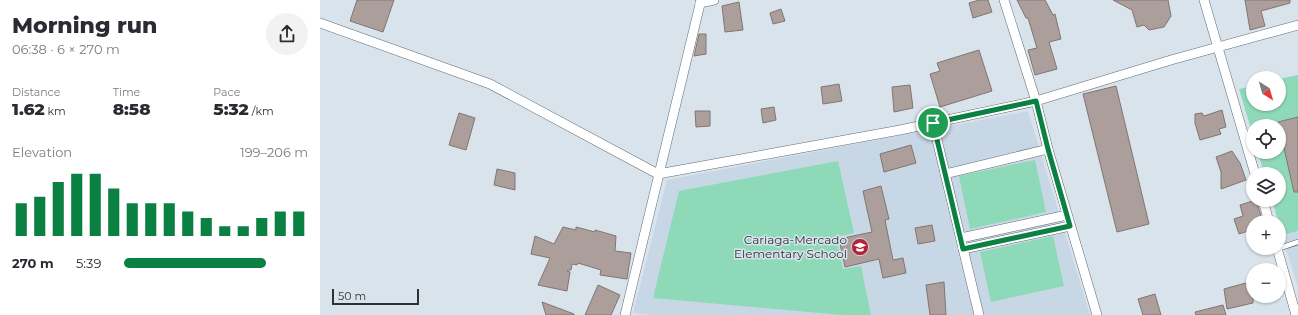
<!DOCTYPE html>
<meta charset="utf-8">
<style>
body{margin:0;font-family:Montserrat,sans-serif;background:#f2f2f3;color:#2b2b33;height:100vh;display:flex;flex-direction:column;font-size:15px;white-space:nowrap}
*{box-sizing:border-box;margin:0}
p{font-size:13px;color:#7c7c81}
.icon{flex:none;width:22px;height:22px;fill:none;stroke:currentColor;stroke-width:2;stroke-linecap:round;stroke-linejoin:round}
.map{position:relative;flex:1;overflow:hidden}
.details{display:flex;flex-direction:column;background:#fff;width:320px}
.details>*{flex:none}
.needle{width:26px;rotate:143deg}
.buttons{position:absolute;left:926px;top:71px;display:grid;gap:8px}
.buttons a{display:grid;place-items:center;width:40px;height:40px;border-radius:50%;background:#fff;box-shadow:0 1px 3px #0004;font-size:20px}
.scale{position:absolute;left:12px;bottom:10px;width:87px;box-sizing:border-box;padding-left:4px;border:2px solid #2e3235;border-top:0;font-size:11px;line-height:14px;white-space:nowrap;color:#2e3235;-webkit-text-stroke:3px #d9e3ec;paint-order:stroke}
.pin{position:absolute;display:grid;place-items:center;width:34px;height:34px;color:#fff;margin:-17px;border:2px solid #fff;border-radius:50%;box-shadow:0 1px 4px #0007}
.round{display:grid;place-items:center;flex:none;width:42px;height:42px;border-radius:21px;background:#f2f2f3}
.headline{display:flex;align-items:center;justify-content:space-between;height:68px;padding:0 12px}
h1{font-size:22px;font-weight:800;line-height:30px}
.stats{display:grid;grid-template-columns:repeat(3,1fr);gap:6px;height:68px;padding:4px 12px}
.stats div{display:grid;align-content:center}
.stats b{font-size:17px;font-weight:800}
.stats small{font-size:11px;font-weight:400}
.stats p{font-size:11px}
.chart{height:112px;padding:8px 12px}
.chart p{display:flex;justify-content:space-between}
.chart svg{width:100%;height:72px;margin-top:4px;stroke:#0b8043;stroke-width:6}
ul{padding:0 12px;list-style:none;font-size:13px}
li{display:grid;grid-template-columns:64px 48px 1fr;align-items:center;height:30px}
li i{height:10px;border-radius:5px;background:#0b8043}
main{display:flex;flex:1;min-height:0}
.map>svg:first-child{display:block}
.built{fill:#c8d7e5}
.green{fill:#8ed9b8}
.building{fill:#ac9f9b;stroke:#817571}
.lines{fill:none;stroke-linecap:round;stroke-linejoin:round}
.service-casing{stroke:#636c73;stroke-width:6}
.minor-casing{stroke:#636c73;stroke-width:10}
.service{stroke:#fff;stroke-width:4.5}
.minor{stroke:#fff;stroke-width:9}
.route-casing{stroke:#fff;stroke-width:8}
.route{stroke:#0b8043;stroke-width:5}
.labels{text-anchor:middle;stroke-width:3;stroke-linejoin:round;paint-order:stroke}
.poi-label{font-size:12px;fill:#2e3235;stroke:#d9e3ec;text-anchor:end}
</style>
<main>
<section class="details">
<div class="headline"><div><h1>Morning run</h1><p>06:38 · 6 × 270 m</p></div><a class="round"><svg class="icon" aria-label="share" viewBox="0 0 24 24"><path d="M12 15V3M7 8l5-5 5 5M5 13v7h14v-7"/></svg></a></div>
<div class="stats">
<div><p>Distance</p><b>1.62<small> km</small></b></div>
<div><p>Time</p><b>8:58</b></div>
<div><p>Pace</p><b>5:32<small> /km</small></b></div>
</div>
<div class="chart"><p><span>Elevation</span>199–206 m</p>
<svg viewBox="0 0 160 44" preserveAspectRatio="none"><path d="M5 44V24M15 44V20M25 44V11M35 44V6M45 44V6M55 44V15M65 44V24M75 44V24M85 44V24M95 44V29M105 44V33M115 44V38M125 44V38M135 44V33M145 44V29M155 44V29"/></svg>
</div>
<ul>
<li><b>270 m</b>5:39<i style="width:77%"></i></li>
</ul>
</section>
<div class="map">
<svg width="978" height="315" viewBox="0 0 978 315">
<rect width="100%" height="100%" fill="#d9e3ec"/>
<g class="built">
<path d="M708,111L770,315H334L313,313L347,180Z"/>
<path d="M978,231V287L962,235Z"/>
</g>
<g class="green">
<path d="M978,75V231L962,235L952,200H959V174H944L938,152H959V126H933V136L919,89L933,86V104H959V79Z"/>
<path d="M715,160L726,212L650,229L639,176Z"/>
<path d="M518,161L534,233L516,237L523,269L541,266L551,315H522L333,298L359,191Z"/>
<path d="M733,236L744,286L671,302L660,252Z"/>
</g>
<g class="building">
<path d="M37,0H74L63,32L30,21Z"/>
<path d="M659,0H668L672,12L653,18L649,3Z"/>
<path d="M697,0H725L733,15L735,14L741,39L729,42L737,69L715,75L708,50L717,48L708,18H706Z"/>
<path d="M793,0H848L851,16L844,27L829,30L824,25L817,27L812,10Z"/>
<path d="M925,0H970V3L941,11L945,26L930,30Z"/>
<path d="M419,2L423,30L405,32L402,6Z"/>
<path d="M461,9L465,21L453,24L450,13Z"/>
<path d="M379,34H386V54L374,56Z"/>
<path d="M659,50L672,91L620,107L610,74L620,71L617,63Z"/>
<path d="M519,84L522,101L503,104L501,87Z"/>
<path d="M590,85L593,108L574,112L572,87Z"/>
<path d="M796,86L829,224L797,232L763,94Z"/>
<path d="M454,107L456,120L443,123L441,109Z"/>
<path d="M902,110L906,127L899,129L901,134L880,140L875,123V114L882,113L884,116Z"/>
<path d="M375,111H390V126L376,127Z"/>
<path d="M139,113L155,118L146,150L129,145Z"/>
<path d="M978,117V192H974L958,122Z"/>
<path d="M591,145L596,163L564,172L560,154Z"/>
<path d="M912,151L920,163L926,180L901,189V172L896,157Z"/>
<path d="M177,169L195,173V190L174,185Z"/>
<path d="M561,186L569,219L565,220L573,260L583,258L586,273L563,278L559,259L525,267L519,239L552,232L543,191Z"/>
<path d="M936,200L943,222H933V239H931L928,231L919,234L914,219L923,216L920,205Z"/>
<path d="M612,225L615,241L598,244L595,228Z"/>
<path d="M243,227L256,230V227L275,232V230L296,236L295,251L311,253L307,279L280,275L281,270L258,263L257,265L252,264L251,270H248L247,271L250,272L247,291L218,285L230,258L211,254L215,236L234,244Z"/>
<path d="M933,281V303L907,309L904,289Z"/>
<path d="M624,282L626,315H610L606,285Z"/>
<path d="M278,285L300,295L291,315H265Z"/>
<path d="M835,294L841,315H823L818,299Z"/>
<path d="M222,302L254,314V315H226Z"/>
<path d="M903,305L906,315H876L875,312Z"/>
</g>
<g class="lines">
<defs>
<path id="service" d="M957,249L978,242"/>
<g id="minor">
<path d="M684,0L716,101L728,149L777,315"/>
<path d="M884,0L935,174"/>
<path d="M380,3L394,0"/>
<path d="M0,23L170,84L338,174L580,130L716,101L851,60L978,25"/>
<path d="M613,123L659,315"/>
<path d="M625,174L728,149"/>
<path d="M943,200L949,222"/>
<path d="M641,238L747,215"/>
<path d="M957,248L976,315"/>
<path d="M643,249L750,226"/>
<path d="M305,315L381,0"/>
</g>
</defs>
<use href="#service" class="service-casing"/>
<use href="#minor" class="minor-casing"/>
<use href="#service" class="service"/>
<use href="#minor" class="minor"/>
</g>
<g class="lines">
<defs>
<path id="route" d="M716,101L728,149L750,226L643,249L613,123Z"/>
</defs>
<use href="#route" class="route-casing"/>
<use href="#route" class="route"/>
</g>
<defs>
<symbol id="school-disc" viewBox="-11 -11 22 22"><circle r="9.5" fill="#b4213a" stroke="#d9e3ec"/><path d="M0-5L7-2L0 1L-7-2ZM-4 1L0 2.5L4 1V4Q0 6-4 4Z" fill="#fff"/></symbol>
</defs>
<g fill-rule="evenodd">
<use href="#school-disc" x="530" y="237" width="20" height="20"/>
</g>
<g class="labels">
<g class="poi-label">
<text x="527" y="244">Cariaga-Mercado<tspan x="527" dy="14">Elementary School</tspan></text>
</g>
</g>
</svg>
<div class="buttons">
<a><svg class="needle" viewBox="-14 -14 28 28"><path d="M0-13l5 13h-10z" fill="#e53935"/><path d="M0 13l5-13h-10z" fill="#7c7c81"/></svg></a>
<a><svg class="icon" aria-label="locate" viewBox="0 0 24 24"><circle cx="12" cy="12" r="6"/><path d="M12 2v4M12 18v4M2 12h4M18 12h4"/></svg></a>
<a><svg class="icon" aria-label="layers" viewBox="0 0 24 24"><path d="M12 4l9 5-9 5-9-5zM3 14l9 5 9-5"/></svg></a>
<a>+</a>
<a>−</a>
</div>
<div class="scale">50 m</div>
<div class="pin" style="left:613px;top:123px;background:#1e9e55"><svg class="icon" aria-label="arrive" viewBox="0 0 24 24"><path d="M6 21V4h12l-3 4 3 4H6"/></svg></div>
</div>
</main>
